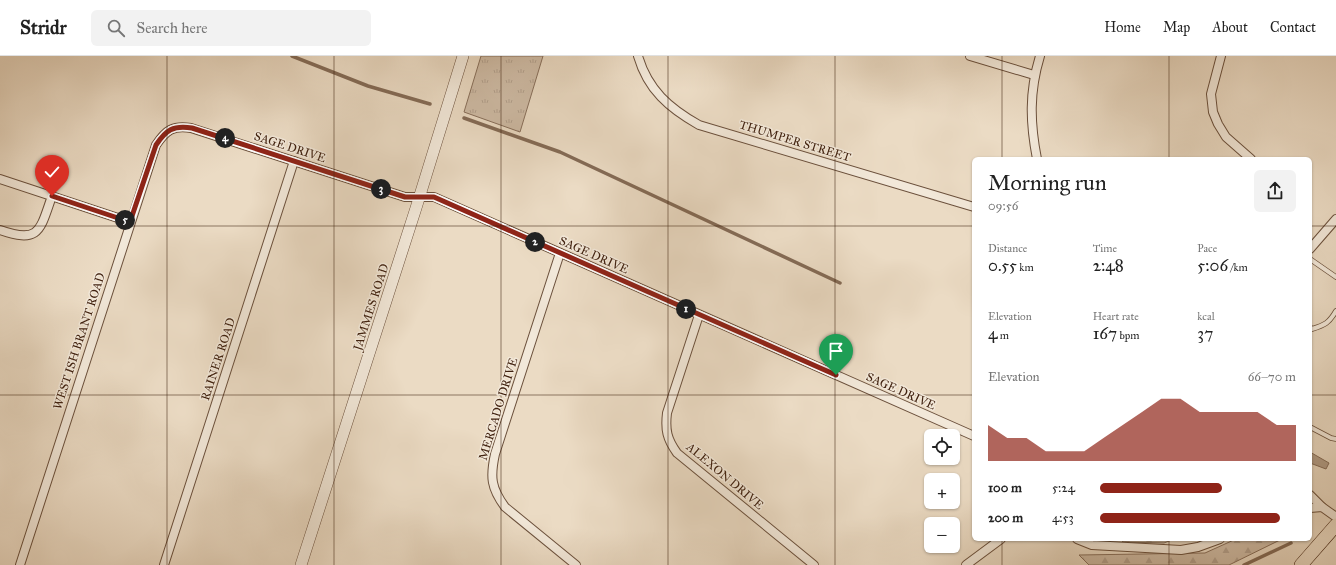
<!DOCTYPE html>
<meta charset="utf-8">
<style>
body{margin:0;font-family:"IM FELL Great Primer",serif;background:#f2f2f2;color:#222;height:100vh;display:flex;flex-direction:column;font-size:15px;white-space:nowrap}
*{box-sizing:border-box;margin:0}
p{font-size:13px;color:#767676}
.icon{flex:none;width:22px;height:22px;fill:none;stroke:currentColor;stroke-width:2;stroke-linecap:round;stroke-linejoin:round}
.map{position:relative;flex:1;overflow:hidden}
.drawer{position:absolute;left:972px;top:101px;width:340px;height:384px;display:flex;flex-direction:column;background:#fff;border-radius:6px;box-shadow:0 1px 3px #0004}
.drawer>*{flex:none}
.controls{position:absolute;left:924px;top:373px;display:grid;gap:8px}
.controls a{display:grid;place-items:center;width:36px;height:36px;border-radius:6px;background:#fff;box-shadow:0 1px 3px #0004;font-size:20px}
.pin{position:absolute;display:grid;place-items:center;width:34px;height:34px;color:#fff;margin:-41px -17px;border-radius:50% 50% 50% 0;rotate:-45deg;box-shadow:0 0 4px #0007}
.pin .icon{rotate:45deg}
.km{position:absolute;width:20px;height:20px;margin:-10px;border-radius:50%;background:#222;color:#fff;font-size:11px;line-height:20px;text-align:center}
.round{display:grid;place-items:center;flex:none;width:42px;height:42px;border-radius:6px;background:#f2f2f2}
.headline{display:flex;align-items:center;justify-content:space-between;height:68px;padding:0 16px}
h1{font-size:22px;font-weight:600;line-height:30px}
.stats{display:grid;grid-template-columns:repeat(3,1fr);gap:6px;height:68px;padding:4px 16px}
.stats div{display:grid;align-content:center}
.stats b{font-size:17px;font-weight:600}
.stats small{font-size:11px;font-weight:400}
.stats p{font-size:11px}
.chart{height:112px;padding:8px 16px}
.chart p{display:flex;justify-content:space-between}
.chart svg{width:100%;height:72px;margin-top:4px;fill:#8f2418;opacity:.7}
ul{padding:0 16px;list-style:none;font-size:13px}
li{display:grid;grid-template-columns:64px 48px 1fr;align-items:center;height:30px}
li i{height:10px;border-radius:5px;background:#8f2418}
header{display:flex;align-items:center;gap:24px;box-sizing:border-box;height:56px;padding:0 20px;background:#fff;border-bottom:1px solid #e0e0e0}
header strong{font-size:19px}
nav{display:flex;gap:22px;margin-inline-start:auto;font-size:14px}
.search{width:280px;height:36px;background:#f2f2f2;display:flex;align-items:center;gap:10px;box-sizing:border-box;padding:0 14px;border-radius:6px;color:#767676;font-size:15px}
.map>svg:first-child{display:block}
.grass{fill:url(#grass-tufts);stroke:#876e5a}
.forest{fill:url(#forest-firs);stroke:#876e5a}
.water{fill:#b19c86;stroke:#846b56}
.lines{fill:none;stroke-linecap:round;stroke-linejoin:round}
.stream{stroke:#846b56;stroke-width:3.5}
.service-casing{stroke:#6b503c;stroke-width:5.5}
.minor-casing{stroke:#6b503c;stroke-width:10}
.tertiary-casing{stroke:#6b503c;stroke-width:12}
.primary-casing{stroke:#40210f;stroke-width:14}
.service{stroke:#f2e8d9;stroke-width:4}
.minor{stroke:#f2e8d9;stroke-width:8}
.tertiary{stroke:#f2e8d9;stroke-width:11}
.primary{stroke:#ebdbc4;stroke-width:13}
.route-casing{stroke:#fff;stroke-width:8}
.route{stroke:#8f2418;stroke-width:5}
.grid{fill:none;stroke:#40210f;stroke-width:1;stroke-opacity:0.55}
.labels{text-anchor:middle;stroke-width:3;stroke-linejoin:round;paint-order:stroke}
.street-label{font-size:12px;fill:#40210f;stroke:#f2e8d9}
</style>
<header>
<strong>Stridr</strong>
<div class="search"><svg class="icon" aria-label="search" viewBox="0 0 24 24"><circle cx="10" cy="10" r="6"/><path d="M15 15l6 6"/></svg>Search here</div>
<nav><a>Home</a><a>Map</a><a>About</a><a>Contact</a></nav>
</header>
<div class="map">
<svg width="1336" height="509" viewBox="0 0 1336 509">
<defs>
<pattern id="grass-tufts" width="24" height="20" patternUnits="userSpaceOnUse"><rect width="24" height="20" fill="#cebba5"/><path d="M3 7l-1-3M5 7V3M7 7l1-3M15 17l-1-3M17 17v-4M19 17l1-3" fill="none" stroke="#b2a08d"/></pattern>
<pattern id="forest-firs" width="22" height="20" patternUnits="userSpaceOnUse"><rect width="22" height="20" fill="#cebba5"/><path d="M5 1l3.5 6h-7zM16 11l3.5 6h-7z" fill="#b2a08d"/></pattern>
</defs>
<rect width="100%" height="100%" fill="#ebdbc4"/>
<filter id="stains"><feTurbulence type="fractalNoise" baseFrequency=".005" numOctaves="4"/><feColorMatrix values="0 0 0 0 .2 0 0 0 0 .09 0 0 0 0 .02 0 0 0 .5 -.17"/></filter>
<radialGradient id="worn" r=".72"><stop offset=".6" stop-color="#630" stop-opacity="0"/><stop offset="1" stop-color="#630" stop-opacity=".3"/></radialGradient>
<path class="grass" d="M481,0H543L520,76L464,56Z"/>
<g class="forest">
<path d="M1126,483H1174L1164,487L1122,486Z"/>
<path d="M1236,483H1282L1229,509H1089L1079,499L1205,497Z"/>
</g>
<path class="water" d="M1310,396L1329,407L1326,413L1310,407Z"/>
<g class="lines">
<g class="stream">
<path d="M292,0L368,30L430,48"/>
<path d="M464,62L560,96L840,227"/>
<path d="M1244,509L1291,487"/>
</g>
<defs>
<g id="service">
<path d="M1310,203L1336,221"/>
<path d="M1310,271L1312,273C1325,269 1329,267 1336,255"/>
<path d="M1310,371L1331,382L1336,383"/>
</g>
<g id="minor">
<path d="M638,0C648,34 669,52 699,69L974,151"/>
<path d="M970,0L1034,19"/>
<path d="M1221,0L1211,38L1213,56L1218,68L1226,81L1251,103"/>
<path d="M1037,103C1030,67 1029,36 1040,0"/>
<path d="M0,123L130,166"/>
<path d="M0,174C40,188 40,174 52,140"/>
<path d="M1310,193L1336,163"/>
<path d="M560,197L495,398C490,421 491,432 505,451L576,509"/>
<path d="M699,259L667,357C665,374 667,383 677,397L814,509"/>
<path d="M1310,439L1322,451"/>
<path d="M1310,452L1322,451L1336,461"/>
<path d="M1077,483L1092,489L1181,494L1198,491L1220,483"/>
<path d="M20,509L156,89C166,74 173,69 191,72L405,141H434L974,380"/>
<path d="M164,509L294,105"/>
<path d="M966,509L1001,483"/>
</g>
<path id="tertiary" d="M301,509L416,152L463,0"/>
<path id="primary" d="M1301,509L1336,469"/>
</defs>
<use href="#service" class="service-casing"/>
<use href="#minor" class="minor-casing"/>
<use href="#tertiary" class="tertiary-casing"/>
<use href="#primary" class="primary-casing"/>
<use href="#service" class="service"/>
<use href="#minor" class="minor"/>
<use href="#tertiary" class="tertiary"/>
<use href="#primary" class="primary"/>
</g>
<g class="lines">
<defs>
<path id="route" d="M52,140L130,166L156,89C166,74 173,69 192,72L405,141H434L836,319"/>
</defs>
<use href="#route" class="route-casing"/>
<use href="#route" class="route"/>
</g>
<path class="grid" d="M167,0V509M334,0V509M501,0V509M668,0V509M835,0V509M1002,0V103M1169,0V103M0,170H974M1310,170H1336M0,339H974M1310,339H1336M1002,483V509M1169,483V509"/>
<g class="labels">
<g class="street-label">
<text transform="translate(795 85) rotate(17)" y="4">THUMPER STREET</text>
<text transform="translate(290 91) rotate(18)" y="4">SAGE DRIVE</text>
<text transform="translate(594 199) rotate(24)" y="4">SAGE DRIVE</text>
<text transform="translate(371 251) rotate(-72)" y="4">JAMMES ROAD</text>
<text transform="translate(79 285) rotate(-72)" y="4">WEST ISH BRANT ROAD</text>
<text transform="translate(218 303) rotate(-72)" y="4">RAINER ROAD</text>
<text transform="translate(901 335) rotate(24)" y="4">SAGE DRIVE</text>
<text transform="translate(498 353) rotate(-73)" y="4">MERCADO DRIVE</text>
<text transform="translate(725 420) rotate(40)" y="4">ALEXON DRIVE</text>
</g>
</g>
<rect width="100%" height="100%" filter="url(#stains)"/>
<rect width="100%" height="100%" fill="url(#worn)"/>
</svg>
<div class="controls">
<a><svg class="icon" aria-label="locate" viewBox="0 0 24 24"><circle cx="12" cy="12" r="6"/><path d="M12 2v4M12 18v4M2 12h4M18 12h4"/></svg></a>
<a>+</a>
<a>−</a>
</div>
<div class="pin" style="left:836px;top:319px;background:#1e9e55"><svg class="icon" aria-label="arrive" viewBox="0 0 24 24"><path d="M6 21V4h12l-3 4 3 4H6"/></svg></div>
<div class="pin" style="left:52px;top:140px;background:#d93025"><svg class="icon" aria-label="check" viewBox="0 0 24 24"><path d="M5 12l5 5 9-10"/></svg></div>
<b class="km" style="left:686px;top:253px">1</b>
<b class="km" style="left:535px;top:186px">2</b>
<b class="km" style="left:381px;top:133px">3</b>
<b class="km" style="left:225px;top:82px">4</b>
<b class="km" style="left:125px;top:164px">5</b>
<section class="drawer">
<div class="headline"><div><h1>Morning run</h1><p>09:56</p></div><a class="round"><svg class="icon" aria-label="share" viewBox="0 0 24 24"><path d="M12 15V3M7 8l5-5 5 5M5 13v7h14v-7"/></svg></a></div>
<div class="stats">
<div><p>Distance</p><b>0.55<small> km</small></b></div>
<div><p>Time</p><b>2:48</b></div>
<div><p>Pace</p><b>5:06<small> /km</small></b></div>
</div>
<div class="stats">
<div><p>Elevation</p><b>4<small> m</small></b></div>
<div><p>Heart rate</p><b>167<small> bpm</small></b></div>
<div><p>kcal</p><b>37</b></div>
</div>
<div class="chart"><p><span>Elevation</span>66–70 m</p>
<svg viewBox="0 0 160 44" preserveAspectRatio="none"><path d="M0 44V22L10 30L20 30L30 38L40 38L50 38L60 30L70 22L80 14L90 6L100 6L110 14L120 14L130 14L140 14L150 22L160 22V44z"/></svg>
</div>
<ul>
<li><b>100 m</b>5:24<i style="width:62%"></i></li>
<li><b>200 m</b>4:53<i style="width:92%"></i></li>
</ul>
</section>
</div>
